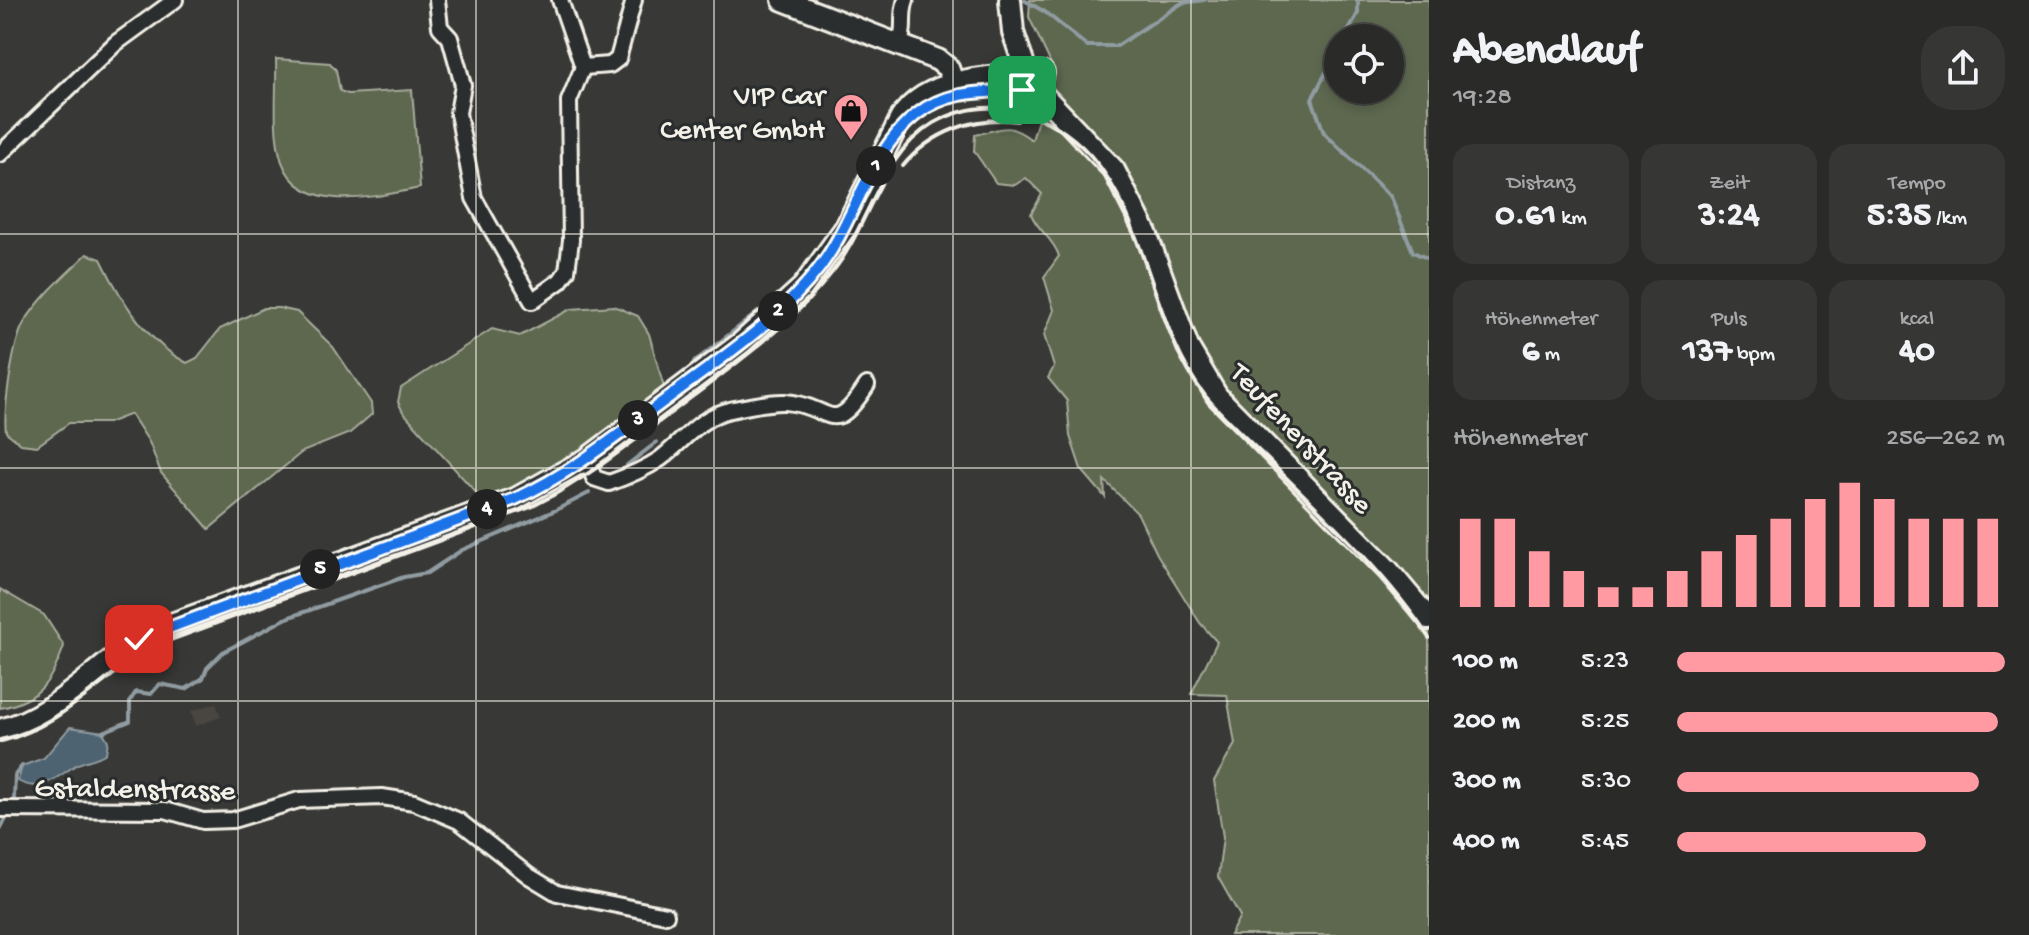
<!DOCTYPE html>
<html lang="de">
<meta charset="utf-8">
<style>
body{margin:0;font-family:"Gochi Hand",sans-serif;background:#363634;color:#f1f3f6;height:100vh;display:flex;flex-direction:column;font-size:30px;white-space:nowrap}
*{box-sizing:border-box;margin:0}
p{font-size:26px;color:#a5a7a8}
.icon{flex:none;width:44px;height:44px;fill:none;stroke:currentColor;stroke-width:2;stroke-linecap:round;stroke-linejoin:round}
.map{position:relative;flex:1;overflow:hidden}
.panel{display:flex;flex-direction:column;background:#2a2a28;width:600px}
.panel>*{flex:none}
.controls{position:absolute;left:1324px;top:24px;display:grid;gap:16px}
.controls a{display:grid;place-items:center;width:80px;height:80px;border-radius:50%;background:#2a2a28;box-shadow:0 4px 12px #0003,0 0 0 2px #464645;font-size:40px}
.pin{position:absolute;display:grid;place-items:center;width:68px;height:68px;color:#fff;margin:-34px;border-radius:16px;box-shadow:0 4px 12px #0006}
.km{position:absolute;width:40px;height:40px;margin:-20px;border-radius:50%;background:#222;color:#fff;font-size:22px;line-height:40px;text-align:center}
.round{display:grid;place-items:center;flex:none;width:84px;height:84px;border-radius:32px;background:#363634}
.overview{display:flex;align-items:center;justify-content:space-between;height:136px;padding:0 24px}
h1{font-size:44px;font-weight:700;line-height:60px}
.metrics{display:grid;grid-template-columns:repeat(3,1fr);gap:12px;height:136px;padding:8px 24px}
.metrics div{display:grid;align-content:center;border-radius:20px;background:#363634;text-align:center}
.metrics b{font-size:34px;font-weight:700}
.metrics small{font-size:22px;font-weight:400}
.metrics p{font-size:22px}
.chart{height:224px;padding:16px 24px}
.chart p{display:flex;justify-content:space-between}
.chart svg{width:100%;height:144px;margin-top:8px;stroke:#ff9aa2;stroke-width:6}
ul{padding:0 24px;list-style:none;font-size:26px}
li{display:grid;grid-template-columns:128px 96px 1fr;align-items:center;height:60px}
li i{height:20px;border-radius:10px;background:#ff9aa2}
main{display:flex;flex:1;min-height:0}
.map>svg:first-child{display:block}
.built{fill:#48453f}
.green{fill:#5d684f;stroke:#a8ac9c;stroke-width:2;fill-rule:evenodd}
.water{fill:#4e6472;stroke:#909ca1;stroke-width:2}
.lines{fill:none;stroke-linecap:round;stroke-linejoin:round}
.stream{stroke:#909ca1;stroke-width:4}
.street-casing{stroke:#f4f1e8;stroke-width:20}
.secondary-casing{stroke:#f4f1e8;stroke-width:26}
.street{stroke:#2a2d2e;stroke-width:14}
.secondary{stroke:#2a2d2e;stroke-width:20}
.rail{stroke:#f4f1e8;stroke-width:4}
.route-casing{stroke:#fff;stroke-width:16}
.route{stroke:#1a73e8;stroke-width:10}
.grid{fill:none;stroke:#f4f1e8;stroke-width:2;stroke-opacity:0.55}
.labels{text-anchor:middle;stroke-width:6;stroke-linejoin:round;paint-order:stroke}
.poi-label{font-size:30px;fill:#f4f1e8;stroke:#2a2d2e;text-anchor:end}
.street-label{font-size:30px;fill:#f4f1e8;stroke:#2a2d2e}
</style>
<main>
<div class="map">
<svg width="1429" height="935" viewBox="0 0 1429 935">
<rect width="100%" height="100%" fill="#383836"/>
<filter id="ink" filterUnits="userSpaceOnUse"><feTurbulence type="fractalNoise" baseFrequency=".0125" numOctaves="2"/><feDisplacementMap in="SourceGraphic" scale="16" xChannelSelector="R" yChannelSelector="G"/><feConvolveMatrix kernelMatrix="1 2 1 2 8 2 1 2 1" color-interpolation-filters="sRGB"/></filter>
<g filter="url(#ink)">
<path class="built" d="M216,703L221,717L196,726L191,711Z"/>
<g class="green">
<path d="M1030,0H1429V935H1230L1240,916L1218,877L1223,837L1214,781L1235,744L1227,695L1191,694L1217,642L1200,623L1157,554L1138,514L1104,480L1105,497L1081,469L1070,436L1067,401L1048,378L1054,367L1044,335L1054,310L1044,277L1059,256C1053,238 1038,231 1031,214L1042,194L1026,178L1015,185L996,183L974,151L975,135C1004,128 1007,122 1032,140L1041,109L1032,105L1033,101L998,96L1026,95L1044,102L1054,70L1029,17ZM1338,38H1390V90H1338Z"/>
<path d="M276,59L330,63L336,70L340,91L348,94L412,90L420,188C373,197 292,218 279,151C273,122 277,89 276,59Z"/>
<path d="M87,254L101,259C119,297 147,343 187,363L197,358L220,329L264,308H279L297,312L333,347L371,403L372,414L350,433L302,452L209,529L161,473L149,442L131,414L108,423H69L37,446L21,444L6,432C3,410 13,342 24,323C40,297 65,275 87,254Z"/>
<path d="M614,306L638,316L649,334L667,398L490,508L403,412L398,402L401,388L492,329L520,336L571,309Z"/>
<path d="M0,589L44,615L64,646C52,681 39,701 0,708Z"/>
</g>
<path class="water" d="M70,727L103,732L108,741L106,753C96,760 85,760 76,765C57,777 40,794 18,781L22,766L44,758Z"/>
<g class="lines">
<g class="stream">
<path d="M1024,0L1045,12L1087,46H1117L1182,3L1204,0"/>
<path d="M1345,38L1358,13V0"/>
<path d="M1338,50L1312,99L1324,133L1391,197L1413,252L1429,259"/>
<path d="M694,362L758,312"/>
<path d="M627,465L657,442"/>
<path d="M103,732L130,721V701L136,692L151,694L160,684L186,689L203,678L207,668L223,652L287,618L404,577L427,573L462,550L556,510L589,493"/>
<path d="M14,798L15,775L22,766"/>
<path d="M0,830L7,817"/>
</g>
<defs>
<g id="street">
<path d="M437,0L440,27L450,38L463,85L458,113L474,198L532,301L560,281L567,271L571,240L569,101L583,67"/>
<path d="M560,0L583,67"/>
<path d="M900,43C906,28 900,15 906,0"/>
<path d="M583,67L610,65L618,59L634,0"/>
<path d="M0,154L116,43L175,0"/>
<path d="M587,459L594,478L609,483C626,477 645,469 660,459C684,441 699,417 730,410C746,407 769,401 785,402C832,405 831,441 867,385"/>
<path d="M0,809L165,810L203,821L233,820L299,800L382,797L414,802L459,821L529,876L557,893L666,915"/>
</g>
<g id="secondary">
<path d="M783,0L938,60L948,68L954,84"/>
<path d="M1010,0L1013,32L1024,65L1042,94L1114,170L1146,233L1188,347L1217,396L1388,570L1429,619"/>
<path d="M0,730C62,715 102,657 158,629L515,499L587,459L741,343L803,287L846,227L901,118C927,76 999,75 1043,73"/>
</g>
</defs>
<use href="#street" class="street-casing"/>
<use href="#secondary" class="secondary-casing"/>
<use href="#street" class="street"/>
<use href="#secondary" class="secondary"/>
<g class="rail">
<path d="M903,166C931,132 974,116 1017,121"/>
<path d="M0,740C58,729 103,676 154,646L533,506C592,476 641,435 693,396C743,358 795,321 833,271C870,225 879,155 934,123C989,92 1050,111 1091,156C1148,220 1151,328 1206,397C1223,417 1244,436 1262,454C1320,512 1384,570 1429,638"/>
</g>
</g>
</g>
<g class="lines" filter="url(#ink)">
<defs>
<path id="route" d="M139,639L515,499C572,473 618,435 668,398C720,359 780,320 820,267C856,219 869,151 917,114C947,90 985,92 1022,90"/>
</defs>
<use href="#route" class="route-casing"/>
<use href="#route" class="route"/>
</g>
<path class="grid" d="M238,0V935M476,0V935M714,0V935M953,0V935M1191,0V935M0,234H1429M0,468H1429M0,701H1429"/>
<defs>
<symbol id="shop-pin" viewBox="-11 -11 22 30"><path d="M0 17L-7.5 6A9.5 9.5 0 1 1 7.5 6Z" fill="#ff9aa2" stroke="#2a2d2e"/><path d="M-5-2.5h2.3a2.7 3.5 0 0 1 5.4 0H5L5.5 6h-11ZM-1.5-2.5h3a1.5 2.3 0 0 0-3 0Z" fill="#111"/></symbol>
</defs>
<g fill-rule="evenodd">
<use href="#shop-pin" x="831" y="91" width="40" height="54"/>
</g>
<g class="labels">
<g class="poi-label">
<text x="825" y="104">VIP Car<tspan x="825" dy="34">Center GmbH</tspan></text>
</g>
<g class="street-label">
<text transform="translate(1303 437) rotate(47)" y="10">Teufenerstrasse</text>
<text transform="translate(135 787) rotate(1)" y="10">Gstaldenstrasse</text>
</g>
</g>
</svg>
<div class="controls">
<a><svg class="icon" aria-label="locate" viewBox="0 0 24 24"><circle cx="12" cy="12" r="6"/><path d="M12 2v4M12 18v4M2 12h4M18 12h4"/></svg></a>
</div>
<div class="pin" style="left:1022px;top:90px;background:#1e9e55"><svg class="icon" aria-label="arrive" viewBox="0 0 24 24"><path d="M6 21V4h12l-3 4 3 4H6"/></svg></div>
<div class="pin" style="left:139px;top:639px;background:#d93025"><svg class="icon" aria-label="check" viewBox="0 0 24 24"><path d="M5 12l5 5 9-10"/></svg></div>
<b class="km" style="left:876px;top:166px">1</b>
<b class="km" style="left:778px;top:311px">2</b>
<b class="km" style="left:638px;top:420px">3</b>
<b class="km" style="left:487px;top:509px">4</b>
<b class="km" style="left:320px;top:569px">5</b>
</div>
<section class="panel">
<div class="overview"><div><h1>Abendlauf</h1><p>19:28</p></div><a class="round"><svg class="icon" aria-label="share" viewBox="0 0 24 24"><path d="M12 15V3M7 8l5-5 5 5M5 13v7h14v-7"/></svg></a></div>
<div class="metrics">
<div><p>Distanz</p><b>0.61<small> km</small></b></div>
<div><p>Zeit</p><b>3:24</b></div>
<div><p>Tempo</p><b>5:35<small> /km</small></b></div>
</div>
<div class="metrics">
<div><p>Höhenmeter</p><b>6<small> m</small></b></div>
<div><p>Puls</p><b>137<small> bpm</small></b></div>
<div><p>kcal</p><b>40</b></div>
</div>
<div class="chart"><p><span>Höhenmeter</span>256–262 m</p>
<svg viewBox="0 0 160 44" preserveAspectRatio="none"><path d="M5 44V17M15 44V17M25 44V27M35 44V33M45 44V38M55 44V38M65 44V33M75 44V27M85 44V22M95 44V17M105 44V11M115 44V6M125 44V11M135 44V17M145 44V17M155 44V17"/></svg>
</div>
<ul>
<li><b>100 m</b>5:23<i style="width:100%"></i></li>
<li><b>200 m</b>5:25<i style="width:98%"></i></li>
<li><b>300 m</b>5:30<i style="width:92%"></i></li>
<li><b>400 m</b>5:45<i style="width:76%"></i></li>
</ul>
</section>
</main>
